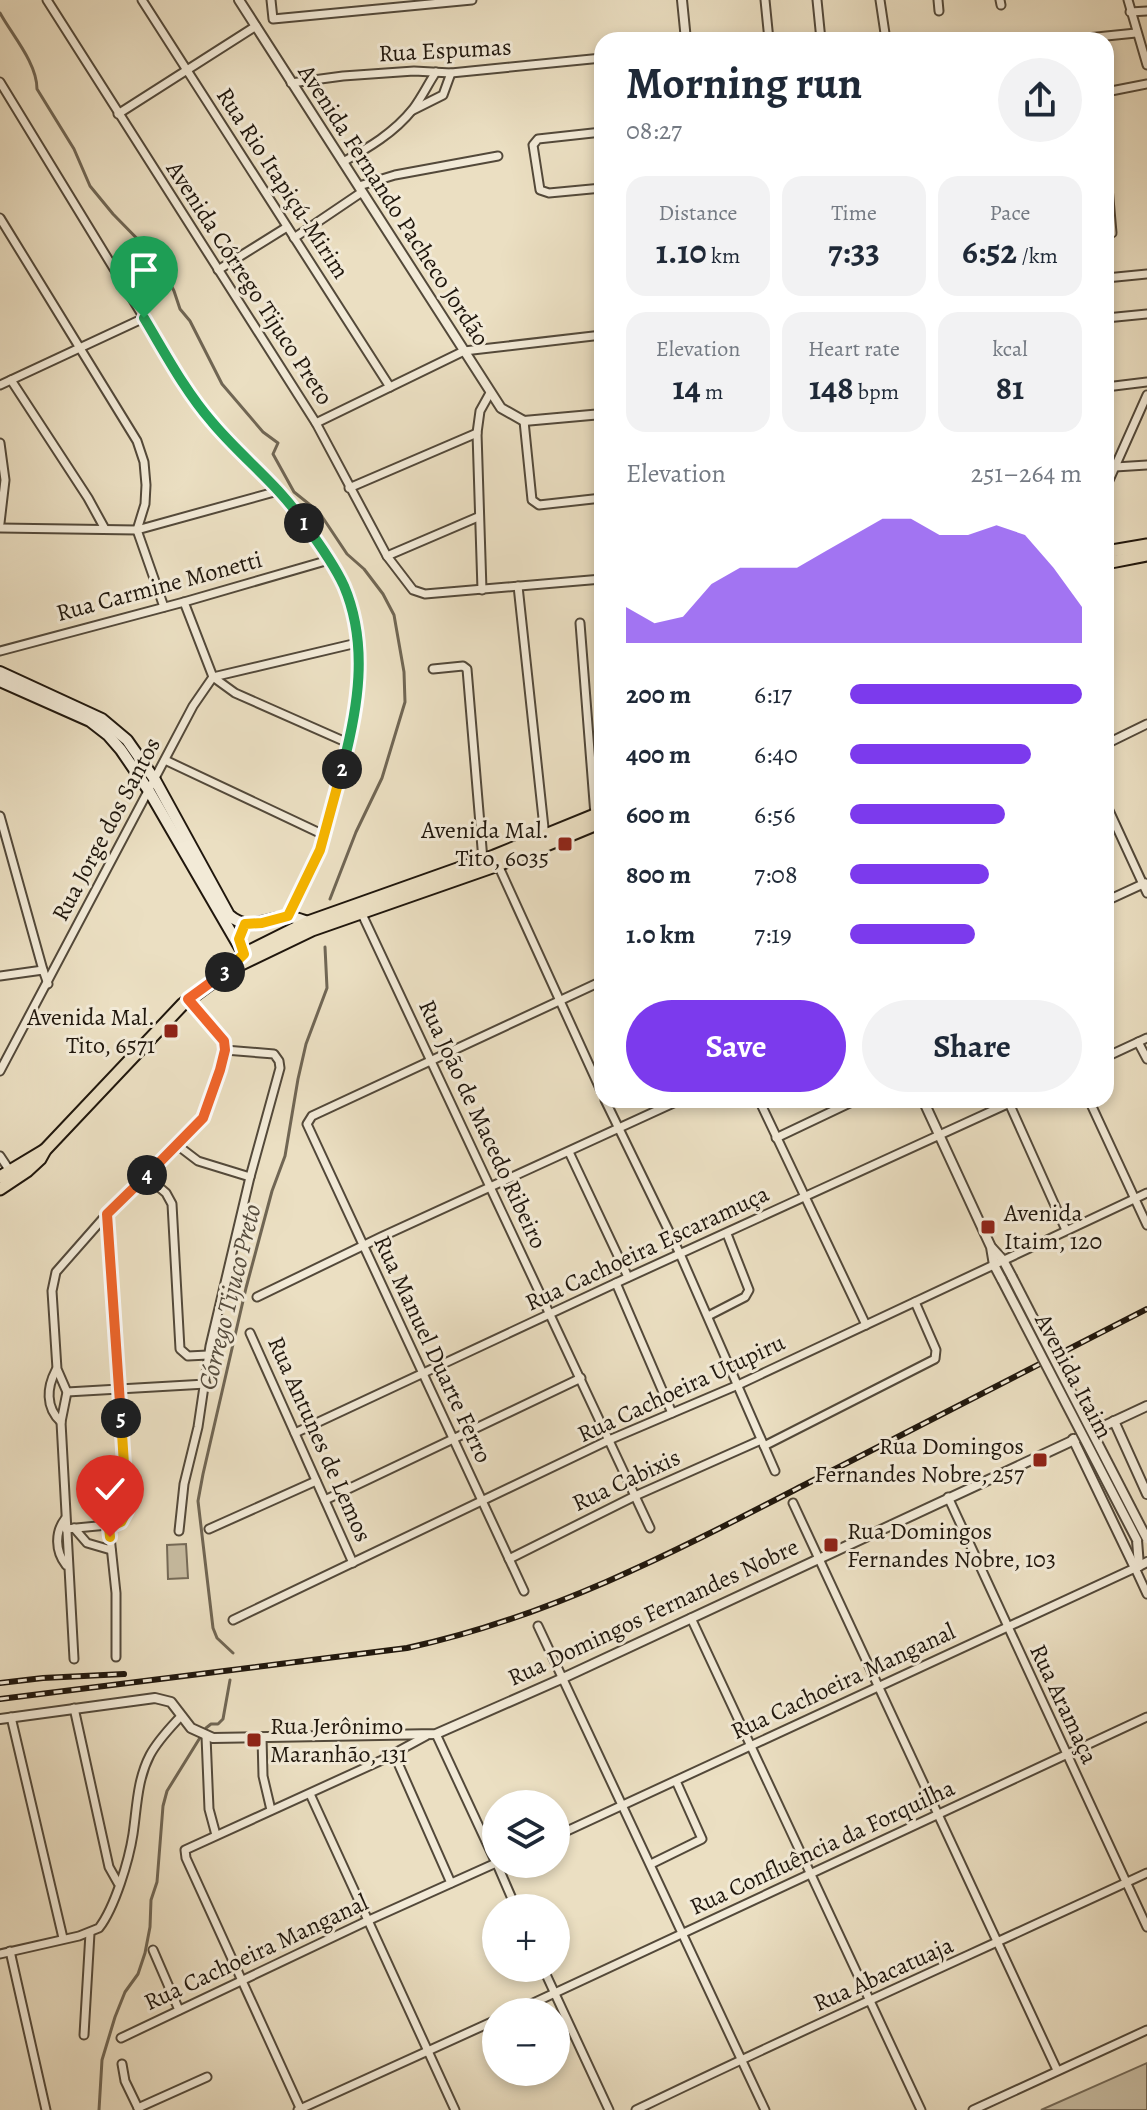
<!DOCTYPE html>
<meta charset="utf-8">
<style>
body{margin:0;font-family:Alegreya,serif;background:#f2f2f3;color:#1f2937;height:100vh;display:flex;flex-direction:column;font-size:30px;white-space:nowrap}
*{box-sizing:border-box;margin:0}
p{font-size:26px;color:#747a83}
.icon{flex:none;width:44px;height:44px;fill:none;stroke:currentColor;stroke-width:2;stroke-linecap:round;stroke-linejoin:round}
.map{position:relative;flex:1;overflow:hidden}
.panel{position:absolute;left:594px;top:32px;width:520px;height:1076px;display:flex;flex-direction:column;background:#fff;border-radius:24px;box-shadow:0 4px 12px #0003}
.panel>*{flex:none}
.tools{position:absolute;left:482px;top:1790px;display:grid;gap:16px}
.tools a{display:grid;place-items:center;width:88px;height:88px;border-radius:50%;background:#fff;box-shadow:0 4px 12px #0003;font-size:40px}
.pin{position:absolute;display:grid;place-items:center;width:68px;height:68px;color:#fff;margin:-82px -34px;border-radius:50% 50% 50% 0;rotate:-45deg;box-shadow:0 0 8px #0007}
.pin .icon{rotate:45deg}
.km{position:absolute;width:40px;height:40px;margin:-20px;border-radius:50%;background:#222;color:#fff;font-size:22px;line-height:40px;text-align:center}
.round{display:grid;place-items:center;flex:none;width:84px;height:84px;border-radius:42px;background:#f2f2f3}
.head{display:flex;align-items:center;justify-content:space-between;height:136px;padding:0 32px}
h1{font-size:44px;font-weight:700;line-height:60px}
.metrics{display:grid;grid-template-columns:repeat(3,1fr);gap:12px;height:136px;padding:8px 32px}
.metrics div{display:grid;align-content:center;border-radius:20px;background:#f2f2f3;text-align:center}
.metrics b{font-size:34px;font-weight:700}
.metrics small{font-size:22px;font-weight:400}
.metrics p{font-size:22px}
.chart{height:224px;padding:16px 32px}
.chart p{display:flex;justify-content:space-between}
.chart svg{width:100%;height:144px;margin-top:8px;fill:#7c3aed;opacity:.7}
.action{display:flex;gap:16px;margin-top:auto;padding:16px 32px}
.action a{flex:1;height:92px;border-radius:48px;background:#7c3aed;color:#fff;font-size:32px;font-weight:700;line-height:92px;text-align:center}
.action a+a{background:#f2f2f3;color:#1f2937}
ul{padding:0 32px;list-style:none;font-size:26px}
li{display:grid;grid-template-columns:128px 96px 1fr;align-items:center;height:60px}
li i{height:20px;border-radius:10px;background:#7c3aed}
.map>svg:first-child{display:block}
.green{fill:#c8bda3;stroke:#746a58;stroke-width:2}
.lines{fill:none;stroke-linecap:round;stroke-linejoin:round}
.stream{stroke:#706654;stroke-width:3}
.minor-casing{stroke:#53493a;stroke-width:11}
.tertiary-casing{stroke:#53493a;stroke-width:12}
.secondary-casing{stroke:#20170d;stroke-width:14}
.primary-casing{stroke:#20170d;stroke-width:15}
.minor{stroke:#f2ead7;stroke-width:7}
.tertiary{stroke:#f2ead7;stroke-width:8}
.secondary{stroke:#f2ead7;stroke-width:10}
.primary{stroke:#ebdfc2;stroke-width:11}
.rail-casing{stroke:#20170d;stroke-width:6}
.rail{stroke:#f2ead7;stroke-width:3;stroke-dasharray:9;stroke-linecap:butt}
.tertiary-bridge-casing{stroke:#53493a;stroke-width:12;stroke-linecap:butt}
.tertiary-bridge{stroke:#f2ead7;stroke-width:8}
.split-1-casing{stroke:#fff;stroke-width:16}
.split-2-casing{stroke:#fff;stroke-width:16}
.split-3-casing{stroke:#fff;stroke-width:16}
.split-4-casing{stroke:#fff;stroke-width:16}
.split-5-casing{stroke:#fff;stroke-width:16}
.split-6-casing{stroke:#fff;stroke-width:16}
.split-1{stroke:#22a559;stroke-width:10}
.split-2{stroke:#22a559;stroke-width:10}
.split-3{stroke:#f5b400;stroke-width:10}
.split-4{stroke:#f0652b;stroke-width:10}
.split-5{stroke:#f0652b;stroke-width:10}
.split-6{stroke:#f5b400;stroke-width:10}
.poi-dot{fill:#8f2418;stroke:#f2ead7;stroke-width:3}
.labels{text-anchor:middle;stroke-width:6;stroke-linejoin:round;paint-order:stroke}
.street-label{font-size:24px;fill:#20170d;stroke:#f2ead7}
.poi-label{font-size:24px;fill:#20170d;stroke:#f2ead7;text-anchor:end}
.water-label{font-size:26px;font-style:italic;fill:#564c3d;stroke:#f2ead7}
</style>
<div class="map">
<svg width="1147" height="2110" viewBox="0 0 1147 2110">
<rect width="100%" height="100%" fill="#ebdfc2"/>
<filter id="stains"><feTurbulence type="fractalNoise" baseFrequency=".0025" numOctaves="4"/><feColorMatrix values="0 0 0 0 .2 0 0 0 0 .09 0 0 0 0 .02 0 0 0 .5 -.17"/></filter>
<radialGradient id="worn" r=".72"><stop offset=".6" stop-color="#630" stop-opacity="0"/><stop offset="1" stop-color="#630" stop-opacity=".3"/></radialGradient>
<g class="green">
<path d="M186,1544L188,1578L168,1579L167,1545Z"/>
<path d="M1147,2063V2110H1041Z"/>
</g>
<g class="lines">
<g class="stream">
<path d="M0,13C12,35 37,63 37,89L74,149L90,186L113,214L158,260L174,291L180,309L190,321L222,384L263,432L278,443L273,454L294,492L319,512L347,554L364,569L383,594L394,615L404,672L405,702L382,778L356,832L330,899"/>
<path d="M233,1653L217,1638L213,1628L198,1501L203,1474L246,1288L272,1191L285,1156L298,1079L306,1044L327,988L325,947"/>
<path d="M99,2110L102,2060L115,2017L125,1992L138,1974L145,1953L150,1927L151,1900L157,1882L163,1806L167,1791L206,1728L211,1724H218L223,1719L230,1680"/>
</g>
<defs>
<g id="minor">
<path d="M47,0L316,423L387,556L413,590L425,594L602,579"/>
<path d="M142,0L390,387"/>
<path d="M271,0L273,19L472,0"/>
<path d="M765,0L769,40"/>
<path d="M817,0L821,40"/>
<path d="M880,0L886,40"/>
<path d="M938,0L939,11"/>
<path d="M1000,0L1001,5"/>
<path d="M1128,0L1147,65"/>
<path d="M1130,12L1147,11"/>
<path d="M1067,40L1136,33"/>
<path d="M0,82L194,400L212,423L296,510L343,585L352,613L359,663L357,696L348,743L320,850L288,916"/>
<path d="M291,83L343,76L414,71L451,73L602,58"/>
<path d="M1106,92L1147,84"/>
<path d="M413,110L443,95L451,73"/>
<path d="M118,114L256,26"/>
<path d="M602,132L538,139L533,145L540,190L549,193L602,188"/>
<path d="M343,162C368,148 394,133 413,109C422,97 428,84 436,72"/>
<path d="M1106,164L1112,233"/>
<path d="M359,186L395,175L498,156"/>
<path d="M0,218L137,441L144,462L146,485L145,504L137,530L164,607"/>
<path d="M294,238L362,192"/>
<path d="M218,270L287,227"/>
<path d="M1106,278L1147,274"/>
<path d="M1106,318L1147,314"/>
<path d="M11,380L88,498L105,529"/>
<path d="M0,385L144,318"/>
<path d="M1106,387L1147,382"/>
<path d="M524,421L532,500L539,505L602,498"/>
<path d="M316,423L464,351L602,335"/>
<path d="M0,443L5,480L0,523"/>
<path d="M1115,467L1147,465"/>
<path d="M1106,487L1147,395"/>
<path d="M349,488L477,433"/>
<path d="M0,528L137,530L278,491"/>
<path d="M387,556L478,517"/>
<path d="M518,586L545,837"/>
<path d="M482,590L477,433L480,411L490,393"/>
<path d="M580,623L595,815"/>
<path d="M0,651L184,602L329,560"/>
<path d="M433,669L463,666L467,669L483,860"/>
<path d="M213,677L235,693L348,743"/>
<path d="M213,677L357,643"/>
<path d="M1106,744L1147,724"/>
<path d="M165,760L324,835"/>
<path d="M1106,804L1147,893"/>
<path d="M0,816L43,970"/>
<path d="M498,865L602,1093"/>
<path d="M1106,901L1145,883"/>
<path d="M361,912L650,1528"/>
<path d="M0,976L43,970L48,984"/>
<path d="M1138,1042L1147,1059"/>
<path d="M1106,1057L1147,1038"/>
<path d="M0,1071L193,706L213,677L184,602"/>
<path d="M605,1100L680,1254L775,1471"/>
<path d="M759,1100L866,1325"/>
<path d="M1089,1100L1147,1225"/>
<path d="M1009,1103L1066,1230"/>
<path d="M776,1138L856,1100"/>
<path d="M177,1145L198,1161L250,1177"/>
<path d="M569,1152L628,1277"/>
<path d="M0,1156L12,1174"/>
<path d="M146,1176L166,1193L172,1204L180,1349L188,1356L208,1355"/>
<path d="M616,1283L672,1413"/>
<path d="M257,1297L381,1237L680,1100"/>
<path d="M708,1316L745,1297L749,1290L727,1234"/>
<path d="M250,1333L353,1563"/>
<path d="M56,1370C47,1387 45,1407 61,1422"/>
<path d="M67,1392L206,1384"/>
<path d="M295,1433L616,1283L1016,1100"/>
<path d="M764,1446L935,1359L936,1350L915,1302"/>
<path d="M948,1497L1147,1927"/>
<path d="M325,1500L581,1378"/>
<path d="M793,1503L1057,2070"/>
<path d="M65,1519C55,1532 55,1551 66,1565"/>
<path d="M109,1527L116,1593V1657"/>
<path d="M74,1528L87,1543L111,1550"/>
<path d="M66,1529L118,1524L124,1519L127,1511L107,1214"/>
<path d="M209,1529L316,1481"/>
<path d="M179,1531L184,1484L198,1427L210,1346L250,1177L280,1068L279,1061L274,1054L225,1050"/>
<path d="M509,1559L635,1496L761,1440"/>
<path d="M524,1591L307,1124L312,1116L602,981"/>
<path d="M691,1618L921,2110"/>
<path d="M233,1620L609,1440L738,1385L1147,1193"/>
<path d="M538,1626L765,2110"/>
<path d="M74,1659L61,1422L67,1392L57,1369L52,1291L56,1272L107,1214L203,1118L214,1093L225,1050L224,1041L188,999"/>
<path d="M74,1708L109,1867L118,1883"/>
<path d="M11,1717L63,1938"/>
<path d="M436,1734L496,1863"/>
<path d="M206,1736L209,1809L216,1835"/>
<path d="M262,1737L263,1776L271,1810"/>
<path d="M394,1754L451,1883"/>
<path d="M310,1794L455,2110"/>
<path d="M556,1836L1135,1568L1147,1594"/>
<path d="M497,1864L516,1908"/>
<path d="M651,1864L702,1839L676,1781"/>
<path d="M153,1950L179,2010"/>
<path d="M10,1951L46,2110"/>
<path d="M0,1954L79,1936L99,1928C115,1907 129,1860 133,1834C137,1807 137,1780 150,1755C158,1740 170,1728 181,1716"/>
<path d="M543,1968L609,2110"/>
<path d="M514,2012L1147,1717"/>
<path d="M84,2035L90,1933"/>
<path d="M121,2038L367,1921L496,1863"/>
<path d="M122,2064L125,2081L139,2110"/>
<path d="M138,2108L207,2077"/>
<path d="M298,2110L496,2020"/>
<path d="M301,2110L186,1858L185,1850L380,1761L426,1736"/>
<path d="M636,2110C805,2028 977,1952 1147,1873"/>
<path d="M973,2110L1147,2030"/>
</g>
<g id="tertiary">
<path d="M239,0L501,408L524,421L602,414"/>
<path d="M682,0L686,40"/>
<path d="M923,1100L991,1247L994,1265L1002,1280"/>
<path d="M992,1248L1003,1260L1012,1277"/>
<path d="M1114,1421L1147,1494"/>
<path d="M1073,1439L1135,1568L1147,1562"/>
<path d="M1137,1540L1139,1566"/>
<path d="M0,1719L155,1698L171,1702L191,1728L213,1738L436,1734L561,1679L1147,1406"/>
</g>
<g id="secondary">
<path d="M0,672L102,719L127,740L155,780L229,915C249,933 266,917 288,917C295,917 302,920 308,922"/>
<path d="M0,681L90,721L108,735L121,750L149,791L247,960"/>
</g>
<g id="primary">
<path d="M1106,552L1147,545"/>
<path d="M1106,563L1147,555"/>
<path d="M232,966L244,954L308,922L494,856L602,812"/>
<path d="M0,1177L45,1150"/>
<path d="M0,1189L27,1171L40,1159L45,1150L183,1004L229,970L312,930L498,865L602,822"/>
</g>
</defs>
<use href="#minor" class="minor-casing"/>
<use href="#tertiary" class="tertiary-casing"/>
<use href="#secondary" class="secondary-casing"/>
<use href="#primary" class="primary-casing"/>
<use href="#minor" class="minor"/>
<use href="#tertiary" class="tertiary"/>
<use href="#secondary" class="secondary"/>
<use href="#primary" class="primary"/>
<defs>
<g id="rail">
<path d="M0,1683L43,1678L124,1674"/>
<path d="M0,1699L407,1648C551,1617 678,1550 808,1483C921,1425 1034,1367 1147,1309"/>
</g>
</defs>
<use href="#rail" class="rail-casing"/>
<use href="#rail" class="rail"/>
<defs>
<g id="tertiary-bridge">
<path d="M1012,1277L1147,1539"/>
<path d="M1002,1280L1137,1540"/>
</g>
</defs>
<use href="#tertiary-bridge" class="tertiary-bridge-casing"/>
<use href="#tertiary-bridge" class="tertiary-bridge"/>
</g>
<g class="lines">
<defs>
<path id="split-1" d="M144,318C165,353 185,391 212,422C241,457 279,485 304,523"/>
<path id="split-2" d="M304,523C318,542 334,564 344,586C369,645 358,709 342,769"/>
<path id="split-3" d="M225,972L244,954L239,939L245,924L262,923L288,916L320,850L342,769"/>
<path id="split-4" d="M147,1175L203,1118L220,1070L225,1050L224,1041L188,999L225,972"/>
<path id="split-5" d="M121,1418L107,1214L147,1175"/>
<path id="split-6" d="M110,1537L109,1527L121,1522L127,1511L121,1418"/>
</defs>
<use href="#split-1" class="split-1-casing"/>
<use href="#split-2" class="split-2-casing"/>
<use href="#split-3" class="split-3-casing"/>
<use href="#split-4" class="split-4-casing"/>
<use href="#split-5" class="split-5-casing"/>
<use href="#split-6" class="split-6-casing"/>
<use href="#split-1" class="split-1"/>
<use href="#split-2" class="split-2"/>
<use href="#split-3" class="split-3"/>
<use href="#split-4" class="split-4"/>
<use href="#split-5" class="split-5"/>
<use href="#split-6" class="split-6"/>
</g>
<g class="poi-dot">
<rect x="557" y="836" width="16" height="16" rx="4"/>
<rect x="163" y="1023" width="16" height="16" rx="4"/>
<rect x="980" y="1219" width="16" height="16" rx="4"/>
<rect x="1032" y="1452" width="16" height="16" rx="4"/>
<rect x="823" y="1537" width="16" height="16" rx="4"/>
<rect x="246" y="1732" width="16" height="16" rx="4"/>
</g>
<g class="labels">
<g class="street-label">
<text transform="translate(445 50) rotate(-3)" y="8">Rua Espumas</text>
<text transform="translate(283 183) rotate(57)" y="8">Rua Rio Itapiçú-Mirim</text>
<text transform="translate(394 205) rotate(57)" y="8">Avenida Fernando Pacheco Jordão</text>
<text transform="translate(250 283) rotate(57)" y="8">Avenida Córrego Tijuco Preto</text>
<text transform="translate(159 586) rotate(-15)" y="8">Rua Carmine Monetti</text>
<text transform="translate(106 829) rotate(-62)" y="8">Rua Jorge dos Santos</text>
<text transform="translate(483 1124) rotate(65)" y="8">Rua João de Macedo Ribeiro</text>
<text transform="translate(647 1248) rotate(-25)" y="8">Rua Cachoeira Escaramuça</text>
<text transform="translate(433 1349) rotate(65)" y="8">Rua Manuel Duarte Ferro</text>
<text transform="translate(1074 1376) rotate(62)" y="8">Avenida Itaim</text>
<text transform="translate(681 1388) rotate(-25)" y="8">Rua Cachoeira Utupiru</text>
<text transform="translate(320 1439) rotate(66)" y="8">Rua Antunes de Lemos</text>
<text transform="translate(626 1480) rotate(-25)" y="8">Rua Cabixis</text>
<text transform="translate(653 1612) rotate(-25)" y="8">Rua Domingos Fernandes Nobre</text>
<text transform="translate(843 1681) rotate(-25)" y="8">Rua Cachoeira Manganal</text>
<text transform="translate(1064 1704) rotate(65)" y="8">Rua Aramaça</text>
<text transform="translate(822 1847) rotate(-25)" y="8">Rua Confluência da Forquilha</text>
<text transform="translate(256 1952) rotate(-25)" y="8">Rua Cachoeira Manganal</text>
<text transform="translate(883 1974) rotate(-24)" y="8">Rua Abacatuaja</text>
</g>
<g class="poi-label">
<text x="549" y="838">Avenida Mal.<tspan x="549" dy="28">Tito, 6035</tspan></text>
<text x="155" y="1025">Avenida Mal.<tspan x="155" dy="28">Tito, 6571</tspan></text>
<text x="1004" y="1221" text-anchor="start">Avenida<tspan x="1004" dy="28">Itaim, 120</tspan></text>
<text x="1024" y="1454">Rua Domingos<tspan x="1024" dy="28">Fernandes Nobre, 257</tspan></text>
<text x="847" y="1539" text-anchor="start">Rua Domingos<tspan x="847" dy="28">Fernandes Nobre, 103</tspan></text>
<text x="270" y="1734" text-anchor="start">Rua Jerônimo<tspan x="270" dy="28">Maranhão, 131</tspan></text>
</g>
<g class="water-label">
<text transform="translate(229 1297) rotate(-76)" y="9">Córrego Tijuco Preto</text>
</g>
</g>
<rect width="100%" height="100%" filter="url(#stains)"/>
<rect width="100%" height="100%" fill="url(#worn)"/>
</svg>
<div class="tools">
<a><svg class="icon" aria-label="layers" viewBox="0 0 24 24"><path d="M12 4l9 5-9 5-9-5zM3 14l9 5 9-5"/></svg></a>
<a>+</a>
<a>−</a>
</div>
<div class="pin" style="left:144px;top:318px;background:#1e9e55"><svg class="icon" aria-label="arrive" viewBox="0 0 24 24"><path d="M6 21V4h12l-3 4 3 4H6"/></svg></div>
<div class="pin" style="left:110px;top:1537px;background:#d93025"><svg class="icon" aria-label="check" viewBox="0 0 24 24"><path d="M5 12l5 5 9-10"/></svg></div>
<b class="km" style="left:304px;top:523px">1</b>
<b class="km" style="left:342px;top:769px">2</b>
<b class="km" style="left:225px;top:972px">3</b>
<b class="km" style="left:147px;top:1175px">4</b>
<b class="km" style="left:121px;top:1418px">5</b>
<section class="panel">
<div class="head"><div><h1>Morning run</h1><p>08:27</p></div><a class="round"><svg class="icon" aria-label="share" viewBox="0 0 24 24"><path d="M12 15V3M7 8l5-5 5 5M5 13v7h14v-7"/></svg></a></div>
<div class="metrics">
<div><p>Distance</p><b>1.10<small> km</small></b></div>
<div><p>Time</p><b>7:33</b></div>
<div><p>Pace</p><b>6:52<small> /km</small></b></div>
</div>
<div class="metrics">
<div><p>Elevation</p><b>14<small> m</small></b></div>
<div><p>Heart rate</p><b>148<small> bpm</small></b></div>
<div><p>kcal</p><b>81</b></div>
</div>
<div class="chart"><p><span>Elevation</span>251–264 m</p>
<svg viewBox="0 0 160 44" preserveAspectRatio="none"><path d="M0 44V33L10 38L20 36L30 26L40 21L50 21L60 21L70 16L80 11L90 6L100 6L110 11L120 11L130 8L140 11L150 21L160 33V44z"/></svg>
</div>
<ul>
<li><b>200 m</b>6:17<i style="width:100%"></i></li>
<li><b>400 m</b>6:40<i style="width:78%"></i></li>
<li><b>600 m</b>6:56<i style="width:67%"></i></li>
<li><b>800 m</b>7:08<i style="width:60%"></i></li>
<li><b>1.0 km</b>7:19<i style="width:54%"></i></li>
</ul>
<div class="action"><a>Save</a><a>Share</a></div>
</section>
</div>
